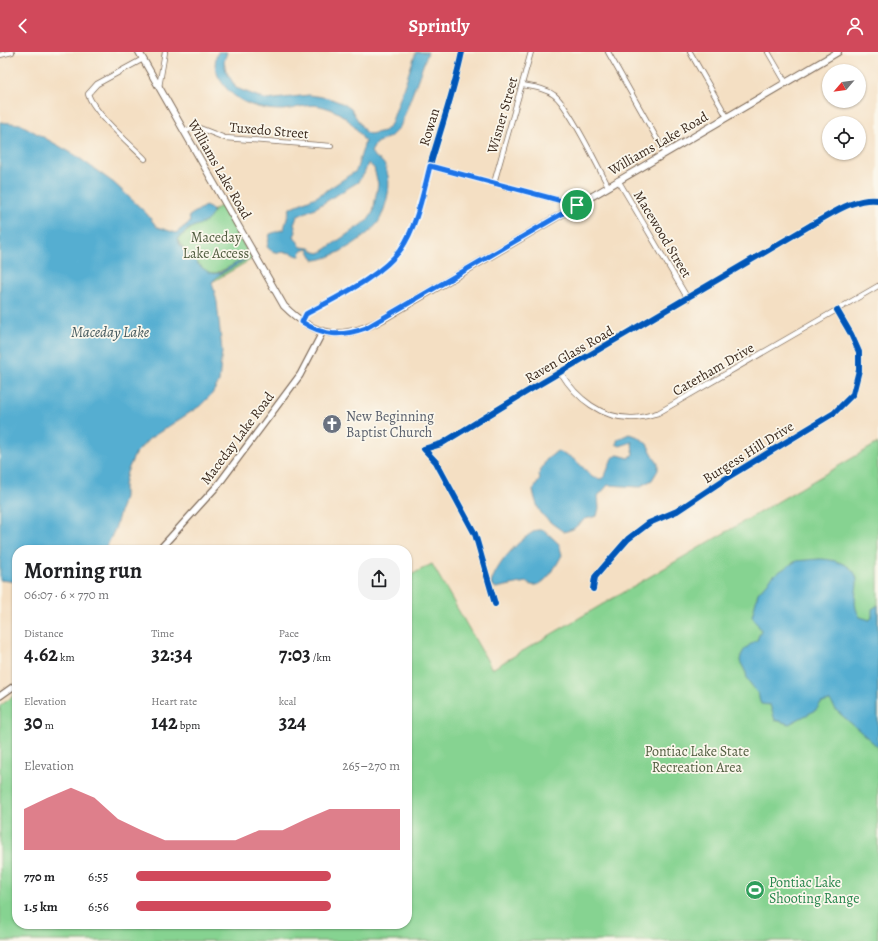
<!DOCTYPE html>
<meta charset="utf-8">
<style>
body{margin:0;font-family:Alegreya,serif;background:#f2f2f2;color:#202124;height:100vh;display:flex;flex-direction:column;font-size:15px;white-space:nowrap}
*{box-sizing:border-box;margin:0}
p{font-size:13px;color:#757577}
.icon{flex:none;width:22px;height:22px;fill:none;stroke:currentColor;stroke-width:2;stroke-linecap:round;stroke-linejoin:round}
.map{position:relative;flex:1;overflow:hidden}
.panel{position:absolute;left:12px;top:493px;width:400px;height:384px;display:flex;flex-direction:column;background:#fff;border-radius:16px;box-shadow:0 1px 3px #0004}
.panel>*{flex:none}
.needle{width:26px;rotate:242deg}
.fabs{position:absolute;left:822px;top:12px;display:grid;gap:8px}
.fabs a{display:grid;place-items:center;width:44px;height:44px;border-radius:50%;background:#fff;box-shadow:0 1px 3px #0004;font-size:20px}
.pin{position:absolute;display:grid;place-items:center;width:34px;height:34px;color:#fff;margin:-17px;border:2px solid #fff;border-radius:50%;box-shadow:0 1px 4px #0007}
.round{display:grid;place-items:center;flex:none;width:42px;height:42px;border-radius:16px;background:#f2f2f2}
.head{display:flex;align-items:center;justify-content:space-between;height:68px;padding:0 12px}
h1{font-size:22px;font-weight:700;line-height:30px}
.metrics{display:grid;grid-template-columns:repeat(3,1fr);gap:6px;height:68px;padding:4px 12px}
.metrics div{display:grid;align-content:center}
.metrics b{font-size:20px;font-weight:700}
.metrics small{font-size:11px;font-weight:400}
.metrics p{font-size:11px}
.chart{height:112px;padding:8px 12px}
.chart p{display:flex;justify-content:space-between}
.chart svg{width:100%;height:72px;margin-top:4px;fill:#d1495b;opacity:.7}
ul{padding:0 12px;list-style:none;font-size:13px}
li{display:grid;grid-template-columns:64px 48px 1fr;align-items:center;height:30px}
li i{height:10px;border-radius:5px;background:#d1495b}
header{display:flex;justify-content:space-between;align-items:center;height:52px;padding:0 12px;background:#d1495b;color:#fff;font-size:18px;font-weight:700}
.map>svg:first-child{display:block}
.green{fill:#86d391;stroke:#607e58}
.water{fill:#54aed1;stroke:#486c78;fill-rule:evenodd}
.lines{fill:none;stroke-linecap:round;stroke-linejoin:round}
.minor-casing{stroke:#7c6958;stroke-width:6}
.tertiary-casing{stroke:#7c6958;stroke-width:8}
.secondary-casing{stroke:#7c6958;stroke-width:8}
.minor{stroke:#fff;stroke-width:4.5}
.tertiary{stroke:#fff;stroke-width:5.5}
.secondary{stroke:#fff;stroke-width:6}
.cycleway-casing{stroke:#fbf7ec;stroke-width:8}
.cycleway{stroke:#0057b8;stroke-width:6}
.route-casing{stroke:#fff;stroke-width:8}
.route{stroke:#1a73e8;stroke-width:5}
.labels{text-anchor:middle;stroke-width:3.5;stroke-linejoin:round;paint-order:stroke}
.street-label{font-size:14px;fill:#3b2a1e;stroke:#fbf7ec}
.park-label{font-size:14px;fill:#525d40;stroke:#fbf7ec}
.worship-label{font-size:14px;fill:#5b616d;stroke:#fbf7ec;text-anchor:start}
.leisure-label{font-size:14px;fill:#27864d;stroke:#fbf7ec;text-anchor:start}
.water-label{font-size:15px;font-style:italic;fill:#44585d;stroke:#fbf7ec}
</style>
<header><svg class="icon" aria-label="back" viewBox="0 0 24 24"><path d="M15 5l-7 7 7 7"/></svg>Sprintly<svg class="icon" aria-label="person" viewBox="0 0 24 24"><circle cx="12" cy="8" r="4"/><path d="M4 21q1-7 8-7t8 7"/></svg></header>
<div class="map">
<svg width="878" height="889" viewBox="0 0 878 889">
<rect width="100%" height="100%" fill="#fbf7ec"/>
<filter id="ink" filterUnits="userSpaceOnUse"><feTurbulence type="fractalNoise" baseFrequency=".025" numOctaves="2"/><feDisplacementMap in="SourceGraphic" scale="8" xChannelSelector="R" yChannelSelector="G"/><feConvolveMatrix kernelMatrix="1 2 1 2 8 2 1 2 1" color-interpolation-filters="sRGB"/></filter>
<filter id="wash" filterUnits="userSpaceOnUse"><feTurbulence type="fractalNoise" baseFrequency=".012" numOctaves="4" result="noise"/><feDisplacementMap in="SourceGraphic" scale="16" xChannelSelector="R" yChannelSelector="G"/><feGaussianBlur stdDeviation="0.9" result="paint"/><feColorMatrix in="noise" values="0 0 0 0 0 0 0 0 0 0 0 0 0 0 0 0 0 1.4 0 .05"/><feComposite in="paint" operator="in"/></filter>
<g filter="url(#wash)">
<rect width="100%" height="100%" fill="#f4dfc3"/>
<g class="green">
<path d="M222,153L252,207L212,230L219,223L247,207L216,221H208L188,202L177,187L213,160V159Z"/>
<path d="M878,391V889H0V654L17,641V872H407V525L432,512L492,617Z"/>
</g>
<g class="water">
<path d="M218,0H227L224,10L226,19L236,36L267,48L309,43L329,46L344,52L351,57L365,80L370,82L384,79L391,72L416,0H428L400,75L390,85L376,91L371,100C374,106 381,107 384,112C386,115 387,121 388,124C391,137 385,158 379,169C370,184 330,209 314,208L308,197L301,199L300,204C295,204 295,202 291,201C281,199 274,203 267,195L270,182L284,177L290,156L318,144L356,119L365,90C355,73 343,60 324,55C309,50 297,57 282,58C258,58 234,50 221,29C215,20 213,11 218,0ZM368,111L374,116L378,132L373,160L368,168L320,201L315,200L310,196L301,195L294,184L296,180L294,171L298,164L317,155L358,130L364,122Z"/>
<path d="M0,70L20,72L75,103L114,131L146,161L157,175L176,181L190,170L189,164L205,154L212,157L213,160C207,174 198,171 189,177C185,180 181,184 177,187C181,196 188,203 195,209C220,235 222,213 247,207L219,223L212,230L217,250L222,299L219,330L212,342L200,354L149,387L135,402L127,420L124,433V445L115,477L105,498H17V530L0,528Z"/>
<path d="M629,382L639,385L647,392L658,412V418L652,428L639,435L608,433L598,444L599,456L597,464L585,467L573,477L564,480C544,466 538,463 533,438L540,427L539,422L546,408L557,399C572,403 582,414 592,425L601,427L605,424L612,406L618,403L629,406L633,402L632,390L620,394L616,392L618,387Z"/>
<path d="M537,478H544L559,492L562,503C556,514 541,543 526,530L496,536L491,532C495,513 520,486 537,478Z"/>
<path d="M819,507C832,507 859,512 857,532C856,544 852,553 860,565L870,568L872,565V557L878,553V695L837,659L830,649L821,651L816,658L789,672L775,668L770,653L761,652L758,642L747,627L746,621L740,609C741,598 749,593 757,588L761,578L752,564L758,541L774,523L796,509Z"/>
</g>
</g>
<g filter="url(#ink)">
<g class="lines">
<defs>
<g id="minor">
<path d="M608,0L665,101"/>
<path d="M690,0L727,65"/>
<path d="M768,0L786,31"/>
<path d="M0,3L12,0"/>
<path d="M143,7L97,32L88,42C94,61 130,92 145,107"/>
<path d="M522,33C533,35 545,36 554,43C568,53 599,116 608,134"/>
<path d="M159,35L165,0"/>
<path d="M184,79L197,75L225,86L331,94"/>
<path d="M430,114L577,153"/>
<path d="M618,128L688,247"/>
<path d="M494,131L531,0"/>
<path d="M302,270L306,262C336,245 381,225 401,197C417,174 423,141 430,114C441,76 454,39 462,0"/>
<path d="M561,321C576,346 602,367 633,366C641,366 650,363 658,361L878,234"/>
<path d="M593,537L595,525L607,511L628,487L649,471L677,459L725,427L834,361L853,342L859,318V300L851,282L837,258"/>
<path d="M495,552L475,482L436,410L424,397L441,392L528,339L811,173C832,162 854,145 878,148"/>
</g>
<g id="tertiary">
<path d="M159,498L218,433L300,323L322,281"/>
<path d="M0,644L17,632"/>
</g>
<path id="secondary" d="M139,0L284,254C316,286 343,289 383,267L838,0"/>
</defs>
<use href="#minor" class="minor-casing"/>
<use href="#tertiary" class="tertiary-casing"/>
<use href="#secondary" class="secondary-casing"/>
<use href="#minor" class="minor"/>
<use href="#tertiary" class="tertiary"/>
<use href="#secondary" class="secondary"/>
<defs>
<g id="cycleway">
<path d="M302,270L306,262C336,245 381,225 401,197C417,174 423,141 430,114C441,76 454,39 462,0"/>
<path d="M593,537L595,525L607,511L628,487L649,471L677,459L725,427L834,361L853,342L859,318V300L851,282L837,258"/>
<path d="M495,552L475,482L436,410L424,397L441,392L528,339L811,173C832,162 854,145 878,148"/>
</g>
</defs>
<use href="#cycleway" class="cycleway-casing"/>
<use href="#cycleway" class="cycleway"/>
</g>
</g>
<g class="lines" filter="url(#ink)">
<defs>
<path id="route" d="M430,114L577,153L366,276C341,285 324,284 302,270L306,262C335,246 382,224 401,197C417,174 423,141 430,114Z"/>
</defs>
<use href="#route" class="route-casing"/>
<use href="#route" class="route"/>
</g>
<defs>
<symbol id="church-disc" viewBox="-11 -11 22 22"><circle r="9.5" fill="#6b7280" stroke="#fbf7ec"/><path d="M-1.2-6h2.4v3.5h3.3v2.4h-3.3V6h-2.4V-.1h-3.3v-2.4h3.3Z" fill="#fff"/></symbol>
<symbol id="stadium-disc" viewBox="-11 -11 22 22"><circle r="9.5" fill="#2e9e5b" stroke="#fbf7ec"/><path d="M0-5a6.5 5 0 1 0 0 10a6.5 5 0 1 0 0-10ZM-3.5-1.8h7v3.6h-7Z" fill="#fff"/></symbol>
</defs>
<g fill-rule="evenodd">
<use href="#church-disc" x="321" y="361" width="22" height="22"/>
<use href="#stadium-disc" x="744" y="827" width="22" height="22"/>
</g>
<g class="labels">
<g class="street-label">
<text transform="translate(502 63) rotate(-74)" y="5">Wisner Street</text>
<text transform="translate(429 75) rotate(-73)" y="5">Rowan</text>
<text transform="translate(269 78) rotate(5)" y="5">Tuxedo Street</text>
<text transform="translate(658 91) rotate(-30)" y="5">Williams Lake Road</text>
<text transform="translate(220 117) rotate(60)" y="5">Williams Lake Road</text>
<text transform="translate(663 182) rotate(59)" y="5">Macewood Street</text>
<text transform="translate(569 302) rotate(-30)" y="5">Raven Glass Road</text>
<text transform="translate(713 317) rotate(-30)" y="5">Caterham Drive</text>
<text transform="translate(237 386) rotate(-53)" y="5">Maceday Lake Road</text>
<text transform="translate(748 400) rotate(-32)" y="5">Burgess Hill Drive</text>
</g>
<g class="park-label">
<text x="216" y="190">Maceday<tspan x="216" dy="16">Lake Access</tspan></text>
<text x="697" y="704">Pontiac Lake State<tspan x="697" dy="16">Recreation Area</tspan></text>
</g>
<g class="worship-label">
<text x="346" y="369">New Beginning<tspan x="346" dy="16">Baptist Church</tspan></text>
</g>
<g class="leisure-label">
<text x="769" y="835">Pontiac Lake<tspan x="769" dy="16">Shooting Range</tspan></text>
</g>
<g class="water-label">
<text x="110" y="285">Maceday Lake</text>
</g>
</g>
</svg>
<div class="fabs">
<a><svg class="needle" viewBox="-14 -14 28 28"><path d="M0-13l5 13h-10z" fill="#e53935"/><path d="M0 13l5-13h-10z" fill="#757577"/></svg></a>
<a><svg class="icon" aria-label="locate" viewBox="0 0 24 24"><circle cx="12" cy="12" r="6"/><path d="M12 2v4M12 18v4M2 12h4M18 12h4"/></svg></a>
</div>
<div class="pin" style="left:577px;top:153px;background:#1e9e55"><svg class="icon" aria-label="arrive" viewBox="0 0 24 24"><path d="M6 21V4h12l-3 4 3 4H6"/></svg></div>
<section class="panel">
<div class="head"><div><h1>Morning run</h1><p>06:07 · 6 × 770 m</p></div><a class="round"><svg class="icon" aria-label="share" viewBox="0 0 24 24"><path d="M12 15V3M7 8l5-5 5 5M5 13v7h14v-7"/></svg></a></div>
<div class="metrics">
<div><p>Distance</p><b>4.62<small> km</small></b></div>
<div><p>Time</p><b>32:34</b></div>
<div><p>Pace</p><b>7:03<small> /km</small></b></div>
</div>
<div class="metrics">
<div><p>Elevation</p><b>30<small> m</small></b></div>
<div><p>Heart rate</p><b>142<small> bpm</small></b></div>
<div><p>kcal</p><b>324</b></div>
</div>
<div class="chart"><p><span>Elevation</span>265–270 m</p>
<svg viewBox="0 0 160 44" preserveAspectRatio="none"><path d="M0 44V19L10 12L20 6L30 12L40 25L50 32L60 38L70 38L80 38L90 38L100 32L110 32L120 25L130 19L140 19L150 19L160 19V44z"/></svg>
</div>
<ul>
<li><b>770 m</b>6:55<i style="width:74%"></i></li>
<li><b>1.5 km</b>6:56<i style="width:74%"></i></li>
</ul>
</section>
</div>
